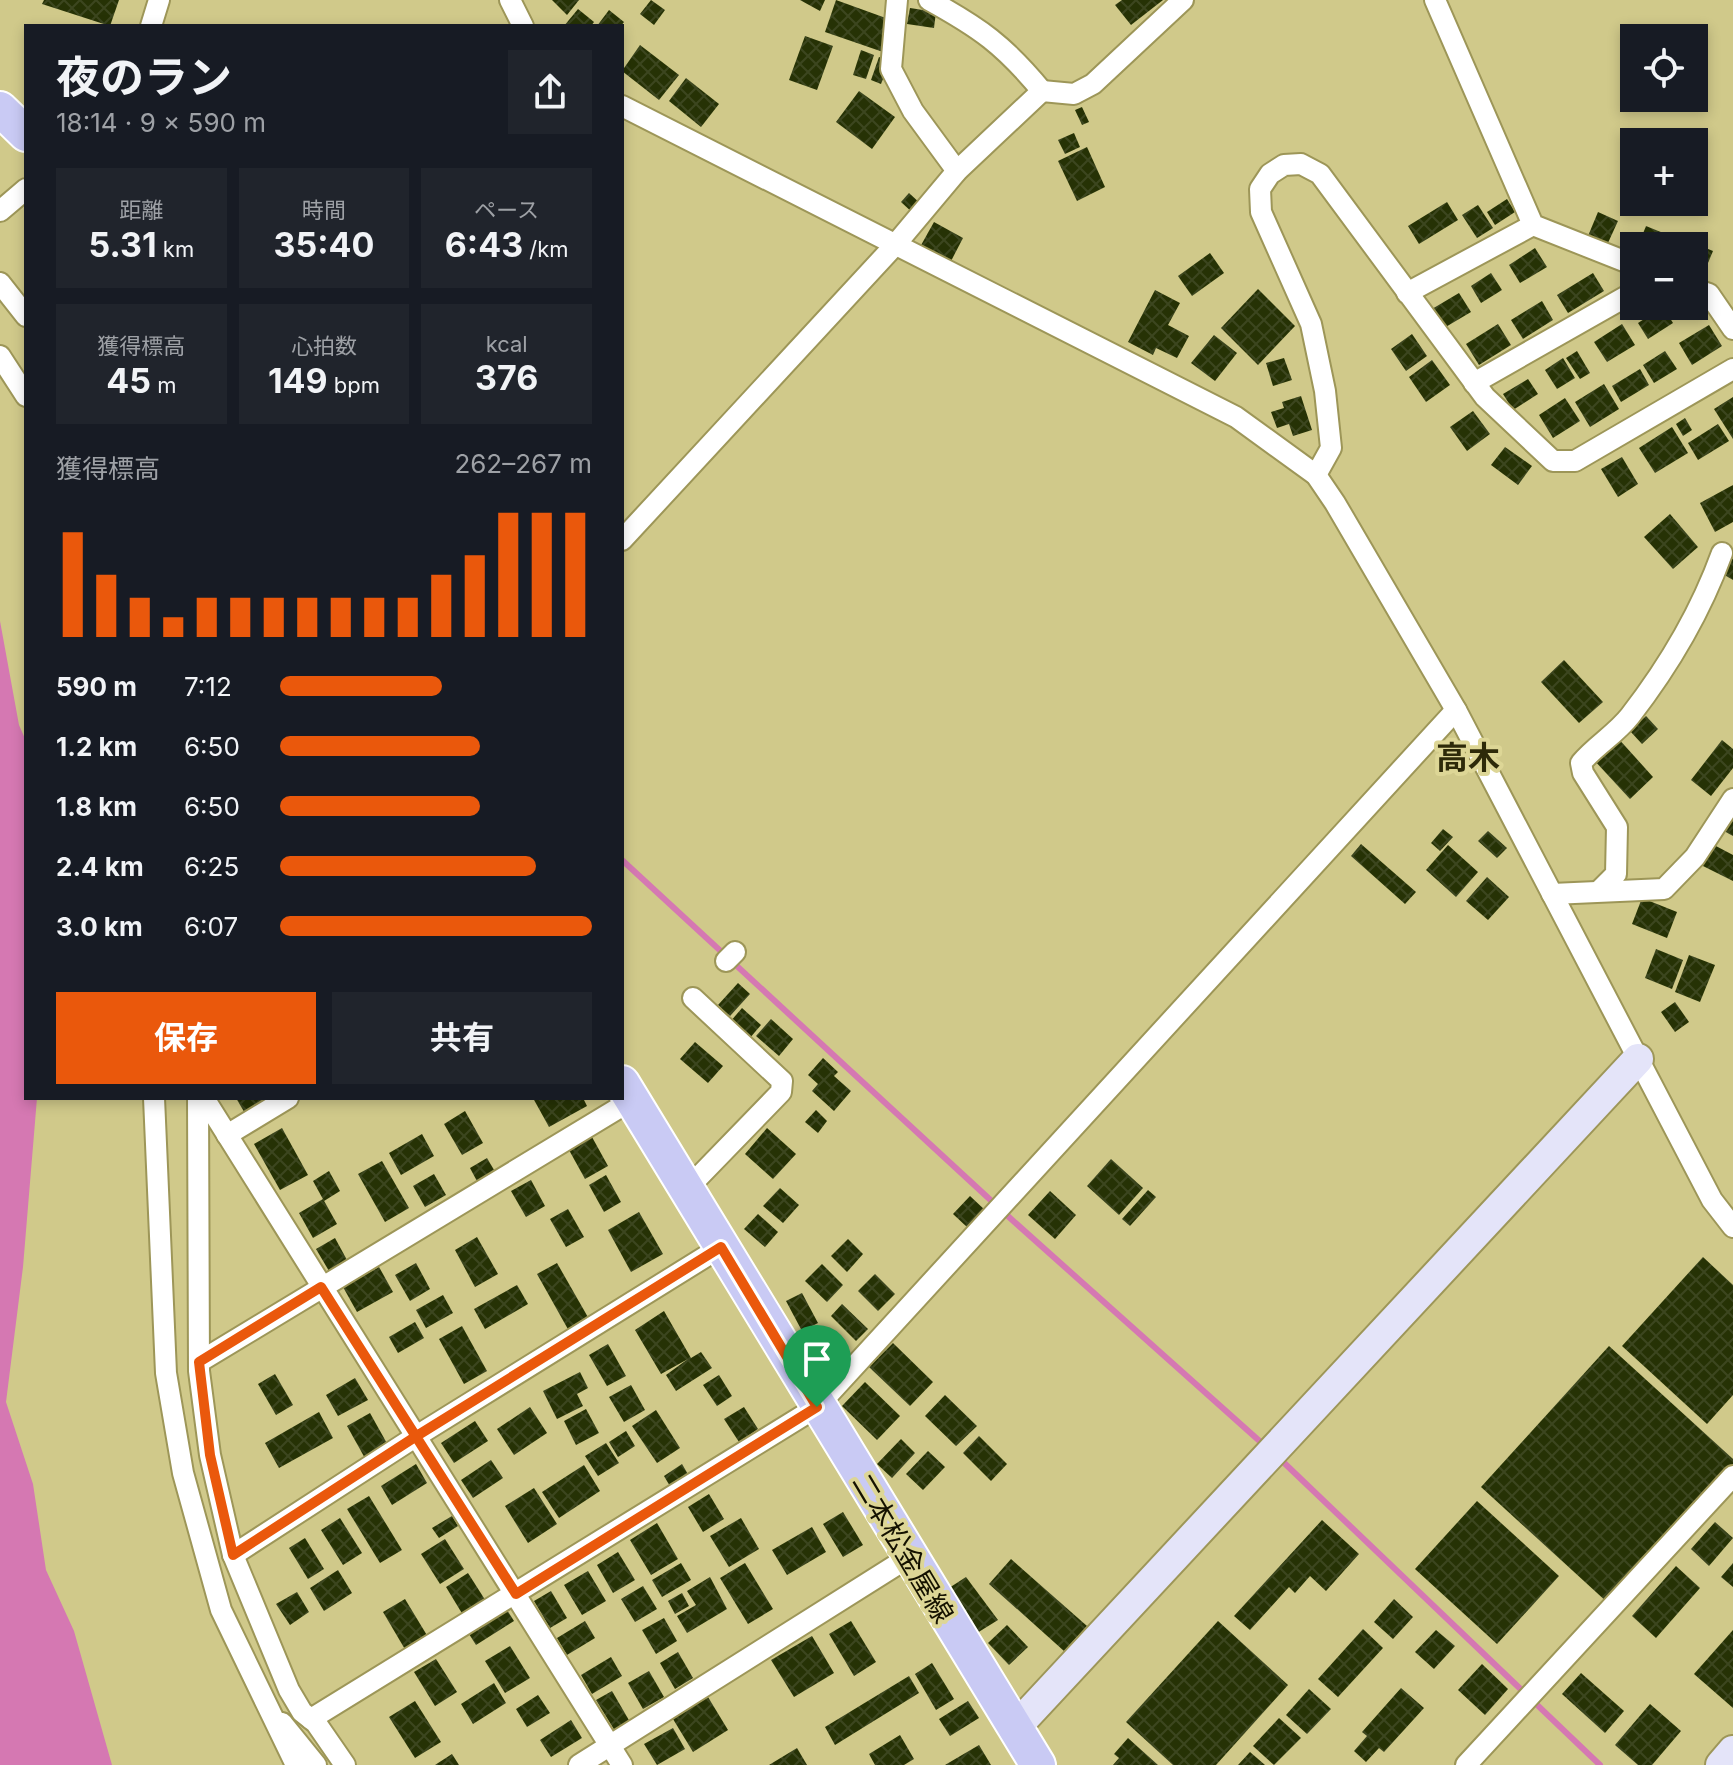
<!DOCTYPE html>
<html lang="ja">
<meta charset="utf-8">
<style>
body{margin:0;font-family:Inter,"Noto Sans JP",sans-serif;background:#20242c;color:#f1f3f6;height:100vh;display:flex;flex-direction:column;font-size:30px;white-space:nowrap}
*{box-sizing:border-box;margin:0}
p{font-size:26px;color:#9ea1a6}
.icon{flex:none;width:44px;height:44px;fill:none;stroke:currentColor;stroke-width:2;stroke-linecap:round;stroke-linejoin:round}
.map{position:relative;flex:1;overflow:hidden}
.sheet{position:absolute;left:24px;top:24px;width:600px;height:1076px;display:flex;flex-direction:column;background:#171b24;border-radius:0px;box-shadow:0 4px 12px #0003}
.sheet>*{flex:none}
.controls{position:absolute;left:1620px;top:24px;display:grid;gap:16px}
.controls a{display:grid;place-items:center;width:88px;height:88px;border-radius:0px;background:#171b24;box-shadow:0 4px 12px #0003;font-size:40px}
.pin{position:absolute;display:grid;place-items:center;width:68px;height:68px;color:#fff;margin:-82px -34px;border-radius:50% 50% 50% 0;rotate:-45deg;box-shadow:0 0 8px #0007}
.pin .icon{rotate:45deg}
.round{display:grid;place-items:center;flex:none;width:84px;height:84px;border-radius:0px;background:#20242c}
.headline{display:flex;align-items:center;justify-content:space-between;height:136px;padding:0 32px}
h1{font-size:44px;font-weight:700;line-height:60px}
.metrics{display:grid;grid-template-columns:repeat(3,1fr);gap:12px;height:136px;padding:8px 32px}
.metrics div{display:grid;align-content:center;border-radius:0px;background:#20242c;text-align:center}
.metrics b{font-size:34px;font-weight:700}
.metrics small{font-size:22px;font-weight:400}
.metrics p{font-size:22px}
.chart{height:224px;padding:16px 32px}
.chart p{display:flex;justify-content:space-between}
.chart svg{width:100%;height:144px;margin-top:8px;stroke:#ea580c;stroke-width:6}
.button{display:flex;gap:16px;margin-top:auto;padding:16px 32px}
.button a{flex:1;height:92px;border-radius:0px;background:#ea580c;color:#fff;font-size:32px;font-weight:700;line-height:92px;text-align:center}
.button a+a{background:#20242c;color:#f1f3f6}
ul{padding:0 32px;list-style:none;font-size:26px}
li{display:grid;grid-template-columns:128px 96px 1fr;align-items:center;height:60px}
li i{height:20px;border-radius:10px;background:#ea580c}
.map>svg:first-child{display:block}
.water{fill:#d578b2}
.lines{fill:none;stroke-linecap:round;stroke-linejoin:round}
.stream{stroke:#d578b2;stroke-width:6}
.building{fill:url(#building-cross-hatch)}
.street-casing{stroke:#9d9658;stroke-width:24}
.secondary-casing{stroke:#9d9658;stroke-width:34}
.primary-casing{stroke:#fff;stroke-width:38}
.street{stroke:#fff;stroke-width:20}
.secondary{stroke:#e4e4f9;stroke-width:30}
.primary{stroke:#c9caf4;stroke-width:34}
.route-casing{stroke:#fff;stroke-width:16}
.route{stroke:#ea580c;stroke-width:10}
.labels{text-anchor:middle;stroke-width:8;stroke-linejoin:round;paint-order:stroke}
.street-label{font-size:28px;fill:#151200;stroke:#ddd696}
.quarter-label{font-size:32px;font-weight:bold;fill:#2e2a09;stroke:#ddd696}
</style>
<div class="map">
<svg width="1733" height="1765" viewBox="0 0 1733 1765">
<defs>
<pattern id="building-cross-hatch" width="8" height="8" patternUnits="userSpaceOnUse" patternTransform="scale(2)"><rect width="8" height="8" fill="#263205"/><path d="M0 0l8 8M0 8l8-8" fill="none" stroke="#3c461f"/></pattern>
</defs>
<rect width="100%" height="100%" fill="#d0c98a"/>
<path class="water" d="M0,621L19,725L26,741V1098H37L23,1267L6,1402L33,1484L46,1570L74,1631L112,1765H0Z"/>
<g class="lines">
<g class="stream">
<path d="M622,860L1010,1218L1264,1445"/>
<path d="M1279,1458L1600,1765"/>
</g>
</g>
<g class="building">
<path d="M44,0H119L110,26L42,4Z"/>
<path d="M552,0H579L567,15Z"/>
<path d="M651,0L665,10L654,25L640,14Z"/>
<path d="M800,0H825L820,11Z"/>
<path d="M836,0L894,21L883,52L825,32Z"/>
<path d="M1122,0H1163L1131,25L1115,5Z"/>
<path d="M910,8L936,12L934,28L907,24Z"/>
<path d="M578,9L594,22L591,26H564Z"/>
<path d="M609,10L624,22L621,26H597Z"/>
<path d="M805,36L833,46L817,90L789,80Z"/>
<path d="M640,45L679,75L659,100L622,71Z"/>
<path d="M861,50L874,55L866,79L853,75Z"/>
<path d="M879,57L890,61L881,84L871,80Z"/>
<path d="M686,78L719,104L701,127L669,101Z"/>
<path d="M859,91L895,117L872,149L836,122Z"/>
<path d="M1082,107L1089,122L1082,125L1075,110Z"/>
<path d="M1074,133L1080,147L1065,154L1058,140Z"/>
<path d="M1087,147L1105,187L1077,201L1058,161Z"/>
<path d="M909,193L922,205L914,214L901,202Z"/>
<path d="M1507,199L1515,212L1495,225L1487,212Z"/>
<path d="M1447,202L1458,220L1419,244L1408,226Z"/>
<path d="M1478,205L1493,228L1477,238L1462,215Z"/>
<path d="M1598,212L1618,221L1607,245L1588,236Z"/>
<path d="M934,222L963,238L950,263L920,247Z"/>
<path d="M1646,226L1673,237L1669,246H1638Z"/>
<path d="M1691,242L1713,251L1700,282L1694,279Z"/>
<path d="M1535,248L1547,267L1520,283L1509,265Z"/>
<path d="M1210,253L1224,273L1192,296L1178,276Z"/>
<path d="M1491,273L1502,290L1481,303L1471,286Z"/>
<path d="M1593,273L1604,291L1568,313L1557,295Z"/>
<path d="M1258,289L1295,326L1258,365L1221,328Z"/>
<path d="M1155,290L1180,303L1168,325L1189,336L1177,358L1156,348L1153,355L1128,342Z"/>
<path d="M1459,293L1471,312L1444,328L1432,309Z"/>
<path d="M1542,301L1553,320L1523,339L1511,320Z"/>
<path d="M1663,307L1673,323L1648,339L1638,323Z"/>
<path d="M1498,324L1511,345L1479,365L1466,344Z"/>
<path d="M1622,324L1635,345L1607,362L1594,342Z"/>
<path d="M1709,325L1722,346L1692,365L1679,343Z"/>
<path d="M1412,334L1427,356L1406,371L1391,349Z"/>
<path d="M1214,335L1237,353L1215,381L1191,363Z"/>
<path d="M1577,351L1590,373L1580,379L1566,358Z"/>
<path d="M1665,351L1677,369L1654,383L1643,365Z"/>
<path d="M1284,358L1292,380L1273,386L1266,363Z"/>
<path d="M1563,358L1575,378L1557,389L1545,370Z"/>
<path d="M1432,360L1450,385L1426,402L1409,377Z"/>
<path d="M1640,369L1649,385L1621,402L1612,386Z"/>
<path d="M1528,379L1538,394L1513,410L1503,394Z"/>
<path d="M1604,384L1619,409L1590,427L1575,402Z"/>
<path d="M1301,396L1312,430L1293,436L1289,424L1277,428L1271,412L1284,408L1282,402Z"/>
<path d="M1733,397V439L1714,409Z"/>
<path d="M1565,398L1580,421L1553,438L1539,415Z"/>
<path d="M1473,411L1490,434L1467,451L1450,427Z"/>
<path d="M1685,418L1692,430L1683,436L1676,424Z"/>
<path d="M1718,424L1729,441L1698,460L1688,443Z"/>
<path d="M1672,427L1688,453L1655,473L1639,448Z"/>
<path d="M1505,447L1532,466L1518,485L1491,465Z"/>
<path d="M1622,457L1638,484L1618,497L1601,469Z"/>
<path d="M1733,485V522L1715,532L1700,503Z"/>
<path d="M1670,514L1698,547L1673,569L1644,537Z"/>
<path d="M1730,557L1733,559V580L1721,573Z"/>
<path d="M1564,660L1603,702L1579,723L1541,682Z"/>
<path d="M1646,716L1658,729L1642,744L1630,731Z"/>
<path d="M1617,737L1653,777L1630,799L1593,759Z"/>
<path d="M1722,740L1733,749V768L1711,796L1691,780Z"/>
<path d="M1733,813V836L1724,831Z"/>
<path d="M1443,829L1453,837L1440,851L1431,843Z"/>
<path d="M1488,831L1507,848L1497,858L1478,841Z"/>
<path d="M1361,844L1416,892L1405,904L1351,856Z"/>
<path d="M1448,845L1478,872L1456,897L1426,870Z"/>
<path d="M1714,845L1733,855V881L1703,866Z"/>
<path d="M1487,877L1509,897L1488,920L1466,901Z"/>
<path d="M1642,898L1677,912L1667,938L1632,924Z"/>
<path d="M1656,949L1683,960L1672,989L1645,978Z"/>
<path d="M1689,955L1715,965L1700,1002L1675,992Z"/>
<path d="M738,983L750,994L730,1016L718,1005Z"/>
<path d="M1675,1002L1689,1022L1675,1032L1661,1012Z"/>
<path d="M742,1008L761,1025L749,1039L730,1022Z"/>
<path d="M771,1019L793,1039L779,1056L756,1036Z"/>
<path d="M695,1042L723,1066L708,1083L680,1059Z"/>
<path d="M823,1058L838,1072L834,1076L851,1091L834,1111L812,1091L818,1084L808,1075Z"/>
<path d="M236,1098H264L267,1103L246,1115Z"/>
<path d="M533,1098H583L587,1106L549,1127Z"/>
<path d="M816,1110L827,1121L818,1133L805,1122Z"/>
<path d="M465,1111L483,1143L462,1155L444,1124Z"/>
<path d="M282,1128L308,1175L280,1190L254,1144Z"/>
<path d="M767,1128L796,1154L773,1179L745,1154Z"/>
<path d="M422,1134L434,1156L401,1175L389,1153Z"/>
<path d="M592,1137L608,1166L585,1179L569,1150Z"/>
<path d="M487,1158L497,1175L479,1185L470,1168Z"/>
<path d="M1111,1159L1143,1188L1119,1215L1087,1186Z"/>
<path d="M382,1161L409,1208L385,1222L358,1174Z"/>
<path d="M329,1171L340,1191L324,1201L313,1181Z"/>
<path d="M434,1174L446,1195L425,1207L413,1186Z"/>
<path d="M606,1175L621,1202L604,1212L589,1185Z"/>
<path d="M531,1180L545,1206L526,1217L511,1191Z"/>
<path d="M780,1188L799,1205L783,1223L763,1206Z"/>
<path d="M1148,1190L1156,1197L1130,1226L1122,1219Z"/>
<path d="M1050,1191L1076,1215L1055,1239L1028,1215Z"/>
<path d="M970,1196L985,1210L968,1228L953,1214Z"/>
<path d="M323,1199L337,1224L313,1238L299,1213Z"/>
<path d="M568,1209L584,1237L566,1247L550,1219Z"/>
<path d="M639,1212L663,1254L631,1272L608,1230Z"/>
<path d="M758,1214L778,1232L765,1247L744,1229Z"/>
<path d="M477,1237L498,1274L475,1287L455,1250Z"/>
<path d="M335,1238L347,1260L329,1271L316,1249Z"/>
<path d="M848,1239L863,1254L847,1272L831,1256Z"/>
<path d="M1703,1257L1733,1285V1395L1707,1424L1622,1346Z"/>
<path d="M416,1263L430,1289L410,1301L395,1275Z"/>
<path d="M557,1263L589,1319L569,1331L537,1274Z"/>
<path d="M822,1264L843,1285L827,1302L805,1281Z"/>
<path d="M379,1267L393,1292L357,1312L343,1287Z"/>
<path d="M875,1274L895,1294L878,1311L858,1291Z"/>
<path d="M517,1285L528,1304L485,1329L474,1309Z"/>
<path d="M802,1293L818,1323L802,1331L786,1301Z"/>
<path d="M443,1295L453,1313L426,1328L416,1310Z"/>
<path d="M842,1304L868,1329L856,1341L831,1316Z"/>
<path d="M664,1311L691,1358L701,1352L712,1368L676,1391L666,1375L688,1359L661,1374L635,1330Z"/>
<path d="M415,1322L424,1338L398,1353L389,1337Z"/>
<path d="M462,1326L487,1371L464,1384L439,1339Z"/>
<path d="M825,1329L840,1358L822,1366L808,1338Z"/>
<path d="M893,1343L933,1382L910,1406L869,1367Z"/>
<path d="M608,1344L626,1376L607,1386L589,1355Z"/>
<path d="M1609,1346L1733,1459V1466L1608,1603L1481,1487Z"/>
<path d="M580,1372L588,1388L577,1394L583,1406L557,1419L543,1391Z"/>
<path d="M275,1374L293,1405L276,1415L258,1384Z"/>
<path d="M719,1375L732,1396L717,1406L703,1385Z"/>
<path d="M355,1378L368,1400L338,1416L326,1395Z"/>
<path d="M865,1382L900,1416L877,1440L842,1406Z"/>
<path d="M631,1385L645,1410L624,1422L609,1397Z"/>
<path d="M945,1395L977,1426L956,1446L925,1416Z"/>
<path d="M530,1407L547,1433L514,1455L497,1429Z"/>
<path d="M744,1407L758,1429L739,1442L724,1419Z"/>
<path d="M586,1409L599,1433L576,1445L564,1421Z"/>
<path d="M656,1410L680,1448L657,1463L632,1426Z"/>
<path d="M319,1412L333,1438L279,1468L265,1443Z"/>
<path d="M370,1413L389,1447L366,1460L347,1426Z"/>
<path d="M475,1421L488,1441L454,1463L441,1443Z"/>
<path d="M626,1431L635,1446L618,1457L609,1442Z"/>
<path d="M979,1436L1007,1464L991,1481L963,1453Z"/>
<path d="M901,1439L915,1453L892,1478L877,1464Z"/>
<path d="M606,1443L619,1463L598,1476L585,1456Z"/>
<path d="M928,1451L945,1467L923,1490L906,1474Z"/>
<path d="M491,1460L503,1478L473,1498L461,1480Z"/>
<path d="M416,1464L427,1483L392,1505L381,1486Z"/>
<path d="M682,1464L689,1476L671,1488L664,1476Z"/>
<path d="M584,1465L600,1491L559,1518L542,1492Z"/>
<path d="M534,1488L557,1524L528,1543L505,1506Z"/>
<path d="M709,1494L724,1519L703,1532L688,1507Z"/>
<path d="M369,1496L402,1550L380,1563L347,1509Z"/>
<path d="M1477,1501L1559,1576L1497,1644L1415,1569Z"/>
<path d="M843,1512L863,1545L843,1557L823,1524Z"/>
<path d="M452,1516L458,1526L439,1538L432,1528Z"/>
<path d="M340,1518L362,1553L343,1565L321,1530Z"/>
<path d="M741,1518L759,1549L729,1567L710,1536Z"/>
<path d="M1322,1520L1359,1554L1326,1591L1310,1576L1295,1593L1289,1587L1250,1630L1234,1616Z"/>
<path d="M1715,1522L1733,1538L1709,1566L1691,1549Z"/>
<path d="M657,1523L678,1559L651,1575L630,1540Z"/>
<path d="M812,1527L826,1552L787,1575L772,1550Z"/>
<path d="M305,1538L324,1569L308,1579L289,1548Z"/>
<path d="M445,1539L464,1569L440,1584L421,1554Z"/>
<path d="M618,1552L635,1580L613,1593L597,1565Z"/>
<path d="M1011,1559L1087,1626L1064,1651L989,1584Z"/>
<path d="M681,1563L691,1580L662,1597L652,1580Z"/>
<path d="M745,1563L773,1609L748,1624L720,1578Z"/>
<path d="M1733,1563V1587L1721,1577Z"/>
<path d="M1676,1566L1700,1588L1656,1638L1632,1616Z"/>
<path d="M338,1570L352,1593L324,1611L310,1588Z"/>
<path d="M588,1571L606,1601L582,1615L564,1585Z"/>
<path d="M468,1573L489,1606L466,1620L446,1587Z"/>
<path d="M710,1577L727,1609L687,1633L677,1616L696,1605L687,1591Z"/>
<path d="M966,1577L998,1620L977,1633L949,1588Z"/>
<path d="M643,1586L657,1609L635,1622L621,1599Z"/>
<path d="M551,1591L567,1618L550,1628L534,1601Z"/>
<path d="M297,1592L309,1612L290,1625L276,1604Z"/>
<path d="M682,1593L689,1606L675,1614L668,1601Z"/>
<path d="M405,1599L428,1637L406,1651L383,1612Z"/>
<path d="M1394,1599L1413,1617L1393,1639L1374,1622Z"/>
<path d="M507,1610L514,1621L476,1645L469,1634Z"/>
<path d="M664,1618L677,1641L656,1654L642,1630Z"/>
<path d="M585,1621L595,1638L567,1655L557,1638Z"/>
<path d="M851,1621L876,1662L854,1676L829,1634Z"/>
<path d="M1218,1621L1288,1685L1216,1765H1173L1126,1722Z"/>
<path d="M1007,1625L1028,1647L1009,1665L988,1643Z"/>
<path d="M1363,1629L1383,1648L1338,1697L1318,1679Z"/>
<path d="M1436,1630L1455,1646L1434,1669L1415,1652Z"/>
<path d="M1733,1630V1708L1694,1674Z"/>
<path d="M812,1636L834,1673L794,1697L771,1660Z"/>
<path d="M510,1646L530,1678L505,1693L485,1661Z"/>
<path d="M678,1652L693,1678L675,1689L660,1663Z"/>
<path d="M611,1657L622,1676L592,1694L581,1675Z"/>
<path d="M436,1659L457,1692L435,1706L414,1672Z"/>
<path d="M932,1663L954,1699L936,1710L915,1674Z"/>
<path d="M1482,1664L1508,1689L1485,1715L1458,1690Z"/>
<path d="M649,1671L664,1697L643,1709L628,1683Z"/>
<path d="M1581,1673L1624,1711L1605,1733L1562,1694Z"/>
<path d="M909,1676L919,1693L835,1745L825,1727Z"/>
<path d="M494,1683L506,1703L473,1724L461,1704Z"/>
<path d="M1401,1688L1424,1708L1384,1752L1379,1748L1366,1762L1354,1751L1367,1736L1362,1732Z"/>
<path d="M1309,1689L1331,1709L1307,1734L1286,1715Z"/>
<path d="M612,1691L630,1722L615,1731L596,1700Z"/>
<path d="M538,1695L550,1713L527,1727L516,1709Z"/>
<path d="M708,1697L728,1730L693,1752L673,1719Z"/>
<path d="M415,1701L441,1742L415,1758L389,1717Z"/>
<path d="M968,1701L979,1718L950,1736L939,1719Z"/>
<path d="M1650,1704L1681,1731L1652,1765H1638L1615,1745Z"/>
<path d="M1279,1718L1301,1738L1274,1765L1253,1746Z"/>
<path d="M571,1720L582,1738L551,1757L540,1740Z"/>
<path d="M673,1728L685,1749L657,1765L644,1744Z"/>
<path d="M900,1735L914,1759L904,1765H875L869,1754Z"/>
<path d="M1128,1738L1158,1765H1113L1119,1758L1114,1754Z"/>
<path d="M979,1745L991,1765H945Z"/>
<path d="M797,1748L807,1765H769Z"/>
<path d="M1250,1752L1265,1765H1238Z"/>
<path d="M452,1754L459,1765H435Z"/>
</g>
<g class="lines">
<defs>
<g id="street">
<path d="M510,0L523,26"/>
<path d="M897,0L891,69L913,111L957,171"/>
<path d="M1435,0L1533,225L1634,265"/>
<path d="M151,26L159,0"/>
<path d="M1042,91L1074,94L1093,84L1183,0"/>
<path d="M622,106L1236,417L1316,475L1335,503L1456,710L1712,1200L1733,1227"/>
<path d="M0,211L26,189"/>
<path d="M0,283L26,316"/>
<path d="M1694,289L1709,294L1733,329"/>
<path d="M1407,293L1533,225"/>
<path d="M0,356L26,396"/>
<path d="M1474,383L1634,292"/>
<path d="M1316,475L1331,448L1325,391L1311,324L1261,212L1260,189L1270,174L1284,165L1301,164L1320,174L1485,397L1553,461H1575L1733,369"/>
<path d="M622,540L895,245L957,171L1042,91C1004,45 980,28 929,0"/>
<path d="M1601,889L1616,874L1617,827L1583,773L1581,763C1595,746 1616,734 1630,716C1668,667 1701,611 1722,553"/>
<path d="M1552,894L1664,889L1695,857L1733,799"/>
<path d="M726,961L735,952"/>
<path d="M154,1098L166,1373L183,1473L221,1610L296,1765"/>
<path d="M198,1098L199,1371L210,1455L233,1555L289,1690L302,1712L316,1723L345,1765"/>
<path d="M204,1098L622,1765"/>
<path d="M227,1135L288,1098"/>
<path d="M686,1190L781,1092L782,1081L693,998"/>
<path d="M199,1362L632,1100"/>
<path d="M233,1555L415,1437L721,1247"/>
<path d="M311,1719L817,1407L1456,710"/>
<path d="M282,1723L316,1765"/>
<path d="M579,1765L909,1557"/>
<path d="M1466,1765L1733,1476"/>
</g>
<g id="secondary">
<path d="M1014,1729L1638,1059"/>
<path d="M1721,1765L1733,1751"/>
</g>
<g id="primary">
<path d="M0,109L26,134"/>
<path d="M622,1083L1038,1765"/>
</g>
</defs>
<use href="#street" class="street-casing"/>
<use href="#secondary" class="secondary-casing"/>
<use href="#primary" class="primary-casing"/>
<use href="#street" class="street"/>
<use href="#secondary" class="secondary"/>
<use href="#primary" class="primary"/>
</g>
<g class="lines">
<defs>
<path id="route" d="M817,1407L516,1594L321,1287L199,1362L210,1455L233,1555L415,1437L721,1247L817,1407"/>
</defs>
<use href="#route" class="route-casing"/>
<use href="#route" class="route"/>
</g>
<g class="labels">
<g class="street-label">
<text transform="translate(903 1548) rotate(59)" y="10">二本松金屋線</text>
</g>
<g class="quarter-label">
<text x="1468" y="769">高木</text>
</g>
</g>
</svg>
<div class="controls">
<a><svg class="icon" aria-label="locate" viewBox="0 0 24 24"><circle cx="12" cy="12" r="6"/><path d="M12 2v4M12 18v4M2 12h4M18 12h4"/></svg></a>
<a>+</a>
<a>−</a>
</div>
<div class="pin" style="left:817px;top:1407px;background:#1e9e55"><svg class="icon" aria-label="arrive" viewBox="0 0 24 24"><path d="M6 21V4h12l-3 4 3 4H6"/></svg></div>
<section class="sheet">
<div class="headline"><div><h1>夜のラン</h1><p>18:14 · 9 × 590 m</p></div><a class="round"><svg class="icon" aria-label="share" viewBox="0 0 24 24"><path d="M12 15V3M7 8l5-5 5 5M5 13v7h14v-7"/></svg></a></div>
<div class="metrics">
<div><p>距離</p><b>5.31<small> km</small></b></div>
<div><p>時間</p><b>35:40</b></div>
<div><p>ペース</p><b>6:43<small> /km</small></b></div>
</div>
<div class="metrics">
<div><p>獲得標高</p><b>45<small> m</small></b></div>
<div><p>心拍数</p><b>149<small> bpm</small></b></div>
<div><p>kcal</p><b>376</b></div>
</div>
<div class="chart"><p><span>獲得標高</span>262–267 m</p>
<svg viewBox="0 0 160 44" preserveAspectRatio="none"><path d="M5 44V12M15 44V25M25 44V32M35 44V38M45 44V32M55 44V32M65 44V32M75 44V32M85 44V32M95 44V32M105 44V32M115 44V25M125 44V19M135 44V6M145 44V6M155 44V6"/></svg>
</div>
<ul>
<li><b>590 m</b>7:12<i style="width:52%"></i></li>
<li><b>1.2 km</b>6:50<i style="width:64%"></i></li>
<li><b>1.8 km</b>6:50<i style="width:64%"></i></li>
<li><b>2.4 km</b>6:25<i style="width:82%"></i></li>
<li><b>3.0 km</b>6:07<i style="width:100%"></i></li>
</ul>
<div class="button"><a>保存</a><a>共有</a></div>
</section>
</div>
